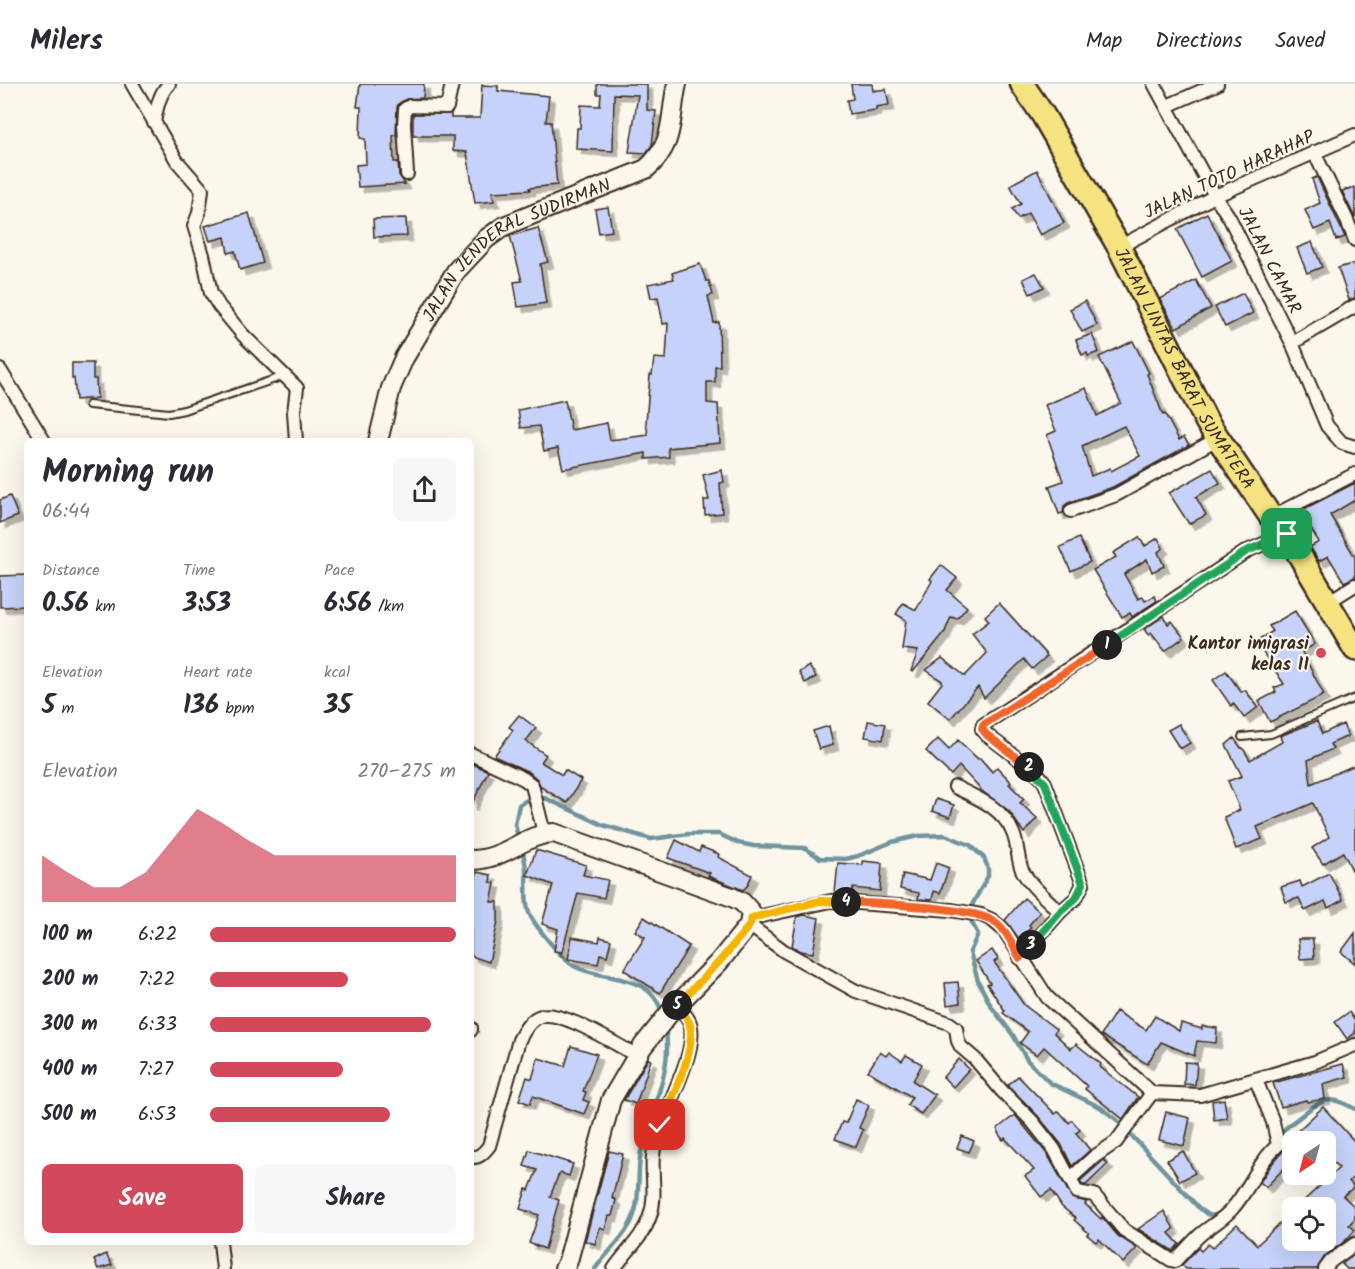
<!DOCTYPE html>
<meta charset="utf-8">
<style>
body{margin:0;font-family:Kalam,sans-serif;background:#f7f7f7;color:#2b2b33;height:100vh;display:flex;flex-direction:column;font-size:22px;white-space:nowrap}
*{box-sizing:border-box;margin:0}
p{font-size:20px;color:#7c7c81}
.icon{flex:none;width:33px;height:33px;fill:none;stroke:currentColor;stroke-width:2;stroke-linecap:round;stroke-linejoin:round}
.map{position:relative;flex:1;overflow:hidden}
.sheet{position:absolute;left:24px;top:354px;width:450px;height:807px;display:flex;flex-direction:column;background:#fff;border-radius:9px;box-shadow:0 6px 24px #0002}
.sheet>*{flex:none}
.needle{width:39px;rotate:216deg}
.fabs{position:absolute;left:1282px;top:1047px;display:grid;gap:12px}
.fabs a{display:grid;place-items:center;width:54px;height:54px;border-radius:9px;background:#fff;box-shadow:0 6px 24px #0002;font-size:30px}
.pin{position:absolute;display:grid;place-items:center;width:51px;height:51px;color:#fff;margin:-26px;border-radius:12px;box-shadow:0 3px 9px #0006}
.km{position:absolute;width:30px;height:30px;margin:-15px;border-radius:50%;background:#222;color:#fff;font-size:16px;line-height:30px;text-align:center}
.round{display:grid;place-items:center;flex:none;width:63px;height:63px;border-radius:9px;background:#f7f7f7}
.summary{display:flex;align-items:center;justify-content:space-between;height:102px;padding:0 18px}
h1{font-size:33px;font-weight:700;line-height:45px}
.figures{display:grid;grid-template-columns:repeat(3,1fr);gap:9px;height:102px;padding:6px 18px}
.figures div{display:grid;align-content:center}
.figures b{font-size:26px;font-weight:700}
.figures small{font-size:16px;font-weight:400}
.figures p{font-size:16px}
.chart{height:168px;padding:12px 18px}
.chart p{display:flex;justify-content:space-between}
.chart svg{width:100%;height:108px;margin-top:6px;fill:#d1495b;opacity:.7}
.button{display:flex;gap:12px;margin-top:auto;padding:12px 18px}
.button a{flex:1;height:69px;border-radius:9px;background:#d1495b;color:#fff;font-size:24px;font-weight:700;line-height:69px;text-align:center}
.button a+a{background:#f7f7f7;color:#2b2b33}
ul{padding:0 18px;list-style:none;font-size:20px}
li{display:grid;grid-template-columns:96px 72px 1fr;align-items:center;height:45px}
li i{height:15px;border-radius:8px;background:#d1495b}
header{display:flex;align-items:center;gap:36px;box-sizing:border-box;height:84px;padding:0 30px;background:#fff;border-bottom:2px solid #e1e1e2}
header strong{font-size:28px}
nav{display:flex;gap:33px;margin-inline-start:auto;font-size:21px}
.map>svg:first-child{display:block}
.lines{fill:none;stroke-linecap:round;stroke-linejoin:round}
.stream{stroke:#6f949d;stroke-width:4.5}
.building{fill:#c6d2f9;stroke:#3b2a1e;stroke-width:1.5;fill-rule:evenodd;filter:url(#shadow)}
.lane-casing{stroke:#3b2a1e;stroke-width:10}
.street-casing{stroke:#3b2a1e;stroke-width:16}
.secondary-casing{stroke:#3b2a1e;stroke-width:22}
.highway-casing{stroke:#3b2a1e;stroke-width:27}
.lane{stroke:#fbf7ec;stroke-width:6}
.street{stroke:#fbf7ec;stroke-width:12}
.secondary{stroke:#fbf7ec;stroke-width:18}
.highway{stroke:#f5e382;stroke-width:22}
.split-1-casing{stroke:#fff;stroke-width:12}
.split-2-casing{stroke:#fff;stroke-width:12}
.split-3-casing{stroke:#fff;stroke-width:12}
.split-4-casing{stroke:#fff;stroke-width:12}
.split-5-casing{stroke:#fff;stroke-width:12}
.split-6-casing{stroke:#fff;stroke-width:12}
.split-1{stroke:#22a559;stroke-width:8}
.split-2{stroke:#f0652b;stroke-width:8}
.split-3{stroke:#22a559;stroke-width:8}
.split-4{stroke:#f0652b;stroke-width:8}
.split-5{stroke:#f5b400;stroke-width:8}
.split-6{stroke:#f5b400;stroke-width:8}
.poi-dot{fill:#d1495b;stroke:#fbf7ec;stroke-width:2}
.labels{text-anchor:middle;stroke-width:4.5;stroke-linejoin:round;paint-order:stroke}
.street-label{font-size:18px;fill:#3b2a1e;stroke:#fbf7ec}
.poi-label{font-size:18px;font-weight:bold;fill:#3b2a1e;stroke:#fbf7ec;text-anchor:end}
</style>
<header>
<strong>Milers</strong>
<nav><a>Map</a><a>Directions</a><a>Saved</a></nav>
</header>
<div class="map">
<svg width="1355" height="1185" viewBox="0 0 1355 1185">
<defs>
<filter id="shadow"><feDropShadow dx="5.5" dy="5.5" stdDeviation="0" flood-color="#0004"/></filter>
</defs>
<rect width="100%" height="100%" fill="#fbf7ec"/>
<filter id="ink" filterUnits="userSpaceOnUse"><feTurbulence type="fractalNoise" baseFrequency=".0167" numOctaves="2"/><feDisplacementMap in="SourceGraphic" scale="12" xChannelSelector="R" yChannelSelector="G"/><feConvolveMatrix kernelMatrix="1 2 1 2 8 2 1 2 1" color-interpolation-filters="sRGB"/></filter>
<g filter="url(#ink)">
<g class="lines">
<g class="stream">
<path d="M519,757L515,740L519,721L529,715L545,714L603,741L651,755L689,750H719L738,759L754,762L805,764L820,774L846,775L858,772L892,758L918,752L945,751L970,761L984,774L988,784V792L973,819L970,830L972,839L978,850L970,868L978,897L991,922L1013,951L1027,976L1050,999L1100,1023L1117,1036L1198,1123C1201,1125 1206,1130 1209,1131C1222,1136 1239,1105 1245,1096"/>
<path d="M522,765C524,772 526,780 526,787C527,802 524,820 531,833C538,845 562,875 574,882C602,898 652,887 662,930"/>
<path d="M1279,1051C1286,1043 1293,1038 1301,1032C1321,1015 1331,1010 1355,1025"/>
<path d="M595,1185C605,1170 620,1158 629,1142C641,1122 637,1096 640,1074C646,1031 675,989 665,944"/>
</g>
</g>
<g class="building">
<path d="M360,0H424L423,14L406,15L398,20L397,24L396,51H393L394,78H398L399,91L405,100L358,103L356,81L366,80L365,55L360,54L361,23H357Z"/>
<path d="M597,0H647V26L656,27L652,61L646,69L629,68L638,11L614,10L613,67L576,65L577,44H580L581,21L600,22L601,10H597Z"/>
<path d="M851,0H872L873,7L886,5L889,21L876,23V26L849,30L847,16L853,15Z"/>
<path d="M482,1L498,2V7L549,12L546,38H551L557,101L529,104L530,106L492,108L494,117L475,119L467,68L453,67V52H413V30H451V34H480Z"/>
<path d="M1037,86L1064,139L1040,151L1028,129L1018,135L1012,125L1021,120L1010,101Z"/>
<path d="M1317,93L1345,153L1336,156L1330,139L1314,146L1305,126L1320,119L1312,95Z"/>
<path d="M1355,103V134L1342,107Z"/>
<path d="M608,123L612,147L599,149L595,125Z"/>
<path d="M249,129L263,179L240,186L235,167L228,169L225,153L210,157L205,142Z"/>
<path d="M1207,129L1232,177L1202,193L1177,145Z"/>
<path d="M406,134L407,152L374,153L373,135Z"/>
<path d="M538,144L548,178L540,180L546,219L518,223L514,198L522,197L510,152Z"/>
<path d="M1312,158L1322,183L1307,189L1297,164Z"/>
<path d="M1355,179V214L1349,216L1338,184Z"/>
<path d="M700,180L706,197H709L713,211L708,212L714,239L719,238L720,282H715V298H707V319L718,320L720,359L668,364L669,373L646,375V369L563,385L558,364L544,367L539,342L521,344L518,326L565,316L571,346L607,339L610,356L648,351L646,338L650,291H652L654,274L666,275L668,239L663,240L658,213L651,214L648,200L674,195L672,189Z"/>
<path d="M1036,189L1044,203L1030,210L1023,195Z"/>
<path d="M1196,196L1211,224L1176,244L1160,215Z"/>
<path d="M1243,209L1253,229L1225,243L1215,223Z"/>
<path d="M1085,217L1097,241L1082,248L1070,225Z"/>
<path d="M1092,250L1099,268L1088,272L1087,269L1082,271L1076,256Z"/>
<path d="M1133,257L1149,289L1147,290L1163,331L1165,330L1179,356L1184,353L1189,361L1113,403L1068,419L1064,422L1063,429L1059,430L1049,402L1063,397L1047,351L1056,347L1045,321L1086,304L1097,332L1121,319L1099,273ZM1124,342L1140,372L1111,387L1110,384L1091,392L1082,362Z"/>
<path d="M72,279H93V295H96L97,314L76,316L74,294H72Z"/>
<path d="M1212,385L1220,399L1196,413L1206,431L1189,440L1169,409Z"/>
<path d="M722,386L724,398L720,399L722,429L705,431L704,416H709L703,391Z"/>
<path d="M1355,399V416L1330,431L1355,473V493L1344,498L1328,472L1319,477L1310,463L1319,458L1300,427Z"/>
<path d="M10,412L18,432L0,439V416Z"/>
<path d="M1139,453L1145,462L1158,454L1163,464L1158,468L1164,482L1152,488L1147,475L1124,490L1138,515L1143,513L1145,517L1155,512L1157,517L1132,533L1130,529L1122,533L1093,486L1116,473L1113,469Z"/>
<path d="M1079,454L1090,478L1071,487L1060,463Z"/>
<path d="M941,481L957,494L947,506L967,523L957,535L951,533L944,550L913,588L911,587L918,567L902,565L906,536L896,530L903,519L916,526L932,497L930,495Z"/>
<path d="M27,491V522L0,523V492Z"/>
<path d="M999,519L1047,572L1032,585L1024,575L984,614L978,603L950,635L928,617L942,599V597L926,586L942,574L965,592L987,569L972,550L989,537L985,532Z"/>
<path d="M1295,527L1315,560L1302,568L1324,611L1270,638L1259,617L1276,608L1274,604L1284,600L1256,558L1273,547L1269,542Z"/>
<path d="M1164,532L1168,540L1172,537L1184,553L1165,567L1151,549L1148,551L1144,545Z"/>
<path d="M809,582L816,593L805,599L799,588Z"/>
<path d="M1226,587L1241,608L1245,606L1258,623L1244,634L1233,619L1231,622L1213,596Z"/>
<path d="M519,631L536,644L526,657L546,671L541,678L562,691L565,686L581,696L567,719L541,703L537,695L529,688L494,672L513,646L509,643Z"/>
<path d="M868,637L885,640L883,656L865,653Z"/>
<path d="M1317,637L1322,650L1343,640L1348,652L1330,660L1333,665L1308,676L1311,700L1355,681V792L1343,768L1323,780L1312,764L1329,753L1313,719L1257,743L1262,755L1236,765L1224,733L1240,726L1228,697L1242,692L1226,661L1234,654L1241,664H1243L1250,676L1282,658L1280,652Z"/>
<path d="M1179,640L1190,659L1180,665L1168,646Z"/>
<path d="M829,642L833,661L819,665L813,647Z"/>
<path d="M938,655L949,666L958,656L978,675L980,674L992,688L997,683L1011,698L1009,700L1024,715L1020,719L1037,734L1024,749L1009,727L982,707L959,682L951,691L926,667Z"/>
<path d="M471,679L488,687L471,722Z"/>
<path d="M936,715L954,721L950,733L932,727Z"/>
<path d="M676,756L699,768L701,763L719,770L718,773L752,791L747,802L743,806L708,792L710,789L668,774Z"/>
<path d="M536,766L586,781L583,791L608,796L604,814L578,809L562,868L554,867L558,845L542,840L553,801L527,791Z"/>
<path d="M863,777L882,779L880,807L853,804L852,810L835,809L838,779L863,781Z"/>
<path d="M936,779L949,784L940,809L934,807L932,816L918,815L919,809L900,805L903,790L930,796Z"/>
<path d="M477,788L491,791L490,798L495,799L491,818H498V837L489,878L471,872V817Z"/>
<path d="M1329,789L1343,816L1328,824L1325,817L1305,827L1299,814L1286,818L1281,803L1300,797L1302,803Z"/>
<path d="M1024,814L1040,828L1029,841L1031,843L1020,856L1005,836Z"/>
<path d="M804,831L819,834L813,869L800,867L792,862L797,833Z"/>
<path d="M644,833L689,862L660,909L624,886L645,853L635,847Z"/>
<path d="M1355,849V879L1341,868Z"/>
<path d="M572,853L599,858L600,853L611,856L607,872L600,870L598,880L568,875Z"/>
<path d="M1298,855H1313L1314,874L1300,875Z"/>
<path d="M992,866L998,875L994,878L1024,921L1056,945L1054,949L1071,965L1076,960L1101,980L1100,983L1138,1013L1123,1035L1085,1005L1087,1002L1044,963L1037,971L1020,959L1028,948L1003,929L1005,927L987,900L990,899L976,877Z"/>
<path d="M958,898L960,919L947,921L945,899Z"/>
<path d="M1116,927L1146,946L1155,932L1179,947L1181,939L1202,945V942L1217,944L1216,959L1197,957L1194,972L1161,958L1147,980L1101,951Z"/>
<path d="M1349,928L1355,937V949L1347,955L1335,938Z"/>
<path d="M571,962L597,970L583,1007L586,1008L583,1016L589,1018L584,1030L533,1012L530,1020L519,1016L527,993L532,995L538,974L565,982Z"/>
<path d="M880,968L886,972L889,968L902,977L906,971L922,980L913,997L935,1011L921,1030L907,1021L912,1013L868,987Z"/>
<path d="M648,975L651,976L636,1020L624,1016Z"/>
<path d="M959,975L969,985L953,1003L943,993Z"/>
<path d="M1185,978L1197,979L1195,1001L1184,1000Z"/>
<path d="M1343,980L1347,993L1323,1000L1325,1015L1307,1018L1306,1016L1281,1023L1273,999Z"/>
<path d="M1018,992L1055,1030L1059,1027L1069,1039L1072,1036L1080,1046L1076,1049L1090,1066L1072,1082L1061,1060L1038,1032L1008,1001Z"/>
<path d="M856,1015L869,1021L859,1044L863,1046L856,1063L835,1055L842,1038L846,1039Z"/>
<path d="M1224,1015L1227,1034L1214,1036L1212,1017Z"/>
<path d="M1323,1023L1355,1058V1092L1349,1097L1354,1103L1343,1112L1355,1123V1134L1349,1141L1355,1146L1345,1157L1325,1172L1317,1185H1186L1182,1181L1198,1164L1201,1167L1208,1160L1212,1164L1237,1140L1257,1161L1293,1127V1156H1326V1124H1296L1339,1084L1326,1071V1058H1293V1075L1266,1103L1260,1098L1271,1081L1284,1066L1286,1058Z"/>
<path d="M1166,1028L1190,1034L1184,1062L1159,1056Z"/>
<path d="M1015,1031L1047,1070L1072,1114L1087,1118L1085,1120L1101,1135L1102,1133L1118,1152L1137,1164L1123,1179L1099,1155L1096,1158L1087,1151L1089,1149L1074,1136L1076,1134L1062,1123L1051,1106L1041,1113L1025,1092L1034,1086L1005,1054L1003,1056L998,1049V1044Z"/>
<path d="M962,1052L974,1057L969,1068L957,1064Z"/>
<path d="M529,1066L573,1080L569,1092L561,1089L558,1092L550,1113L559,1116L545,1165L529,1159L539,1131L520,1125L526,1105L529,1106L537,1086L524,1082Z"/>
<path d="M609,1067L623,1070L612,1114L616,1116L612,1132H609L605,1145L600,1143L595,1160L585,1157Z"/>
<path d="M1183,1067L1195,1089L1180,1097L1167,1076Z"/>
<path d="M1104,1076L1108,1080L1086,1101H1082L1080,1097Z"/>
<path d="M1164,1127L1174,1145L1169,1149L1179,1160L1173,1167L1138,1145Z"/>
<path d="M106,1170L112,1181L98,1185L94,1176Z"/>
<path d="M1355,1170V1185H1347L1342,1180Z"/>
</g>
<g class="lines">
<defs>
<g id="lane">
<path d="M89,321L169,329L184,326L284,292"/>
<path d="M1242,653L1271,650L1355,614"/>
</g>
<g id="street">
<path d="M132,0L177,77L202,106L199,129L194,142L203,171L211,209L219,222L243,251L297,304L294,328L296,357"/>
<path d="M1154,0L1215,112L1229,133L1292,259L1327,342L1342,359L1355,363"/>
<path d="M1167,22L1217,0"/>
<path d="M154,38C157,24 159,10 169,0"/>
<path d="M1314,68L1346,134L1355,156"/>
<path d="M407,90L404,40L405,25L410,22L447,23L452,0"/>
<path d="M1119,163L1215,112L1355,51"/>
<path d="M1292,259L1355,222"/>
<path d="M0,286L44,357"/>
<path d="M1071,427L1116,411L1217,355"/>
<path d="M1271,433L1355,390"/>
<path d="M1328,518L1355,501"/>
<path d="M471,670L524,695L532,701L544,749"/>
<path d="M955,703C978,714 1003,724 1013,749C1018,760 1017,774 1022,786C1030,802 1047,815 1060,828"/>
<path d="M752,834L831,817L951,826L981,831L992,836L1004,846L1047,913L1152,1009L1200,1011L1315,978L1355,961"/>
<path d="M749,841L784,867L856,907L949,939L956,944L958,957L961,963L975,975L1002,1007L1032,1037L1054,1065L1077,1108L1094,1111L1124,1146L1171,1176L1175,1177C1184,1168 1192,1158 1201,1150C1211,1142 1223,1135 1231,1126C1250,1106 1257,1079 1278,1061L1273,1038L1256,996"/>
<path d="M1020,874L1060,828L1076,814L1083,800L1045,699L1038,690L987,651L982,645L983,641L1247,467L1287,450"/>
<path d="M471,946V944"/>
<path d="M471,1073C480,1074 484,1068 489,1062L519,956C524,947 530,935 541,932C561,925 616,961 636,971"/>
<path d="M1070,1095L1094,1073L1116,1058L1152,1009"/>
<path d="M220,1158L223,1185"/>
<path d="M614,1185C626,1167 643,1154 650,1132C657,1112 651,1092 653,1072C656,1035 700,971 690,939C688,933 681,926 677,920"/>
<path d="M1325,1185L1331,1177L1355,1160"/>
</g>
<g id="secondary">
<path id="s1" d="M378,357L391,304L404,274L456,187L486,155L504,142L646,85C676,59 669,34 677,0"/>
<path d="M471,776C505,776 524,750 554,749L732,813L742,818L751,828L749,841L719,878L672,926L643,962L611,1016L568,1177L564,1185"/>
</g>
<g id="highway">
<path id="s2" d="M1022,0L1043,31L1119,163L1207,338L1271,433L1287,450L1355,565"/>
</g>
</defs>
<use href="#lane" class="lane-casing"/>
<use href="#street" class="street-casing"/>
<use href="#secondary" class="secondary-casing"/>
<use href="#highway" class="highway-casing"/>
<use href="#lane" class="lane"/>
<use href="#street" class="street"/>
<use href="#secondary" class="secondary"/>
<use href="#highway" class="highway"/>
</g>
</g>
<g class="lines" filter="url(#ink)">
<defs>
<path id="split-1" d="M1107,561L1247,467L1287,450"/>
<path id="split-2" d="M1029,683L987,651L982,645L983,641L1107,561"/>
<path id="split-3" d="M1029,683L1045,699L1083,800L1076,814L1060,828L1031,861"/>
<path id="split-4" d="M846,818C878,820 974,822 997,839C1007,847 1013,862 1020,874L1031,861"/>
<path id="split-5" d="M677,921L719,878L749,842L752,834L820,817L846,818"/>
<path id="split-6" d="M660,1041C671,1015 696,969 690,941C688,934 682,927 677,921"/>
</defs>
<use href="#split-1" class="split-1-casing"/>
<use href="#split-2" class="split-2-casing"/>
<use href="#split-3" class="split-3-casing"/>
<use href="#split-4" class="split-4-casing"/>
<use href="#split-5" class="split-5-casing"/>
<use href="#split-6" class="split-6-casing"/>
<use href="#split-1" class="split-1"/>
<use href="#split-2" class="split-2"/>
<use href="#split-3" class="split-3"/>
<use href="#split-4" class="split-4"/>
<use href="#split-5" class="split-5"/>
<use href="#split-6" class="split-6"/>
</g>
<circle class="poi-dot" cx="1321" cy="569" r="6"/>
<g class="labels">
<g class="street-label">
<text transform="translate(1229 90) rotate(-25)" y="6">JALAN TOTO HARAHAP</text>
<text dy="6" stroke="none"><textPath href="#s1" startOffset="250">JALAN JENDERAL SUDIRMAN</textPath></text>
<text transform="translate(1270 176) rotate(63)" y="6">JALAN CAMAR</text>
<text dy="6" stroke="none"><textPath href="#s2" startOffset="328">JALAN LINTAS BARAT SUMATERA</textPath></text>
</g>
<g class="poi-label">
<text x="1309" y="565">Kantor imigrasi<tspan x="1309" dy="21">kelas II</tspan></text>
</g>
</g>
</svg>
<div class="fabs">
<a><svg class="needle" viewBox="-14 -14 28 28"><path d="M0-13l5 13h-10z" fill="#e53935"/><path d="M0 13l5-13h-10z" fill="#7c7c81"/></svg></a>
<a><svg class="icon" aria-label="locate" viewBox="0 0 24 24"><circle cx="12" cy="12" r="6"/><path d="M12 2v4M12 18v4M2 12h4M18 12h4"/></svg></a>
</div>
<div class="pin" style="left:1287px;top:450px;background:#1e9e55"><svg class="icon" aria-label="arrive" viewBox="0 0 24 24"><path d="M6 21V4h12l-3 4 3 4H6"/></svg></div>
<div class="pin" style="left:660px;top:1041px;background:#d93025"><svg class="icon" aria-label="check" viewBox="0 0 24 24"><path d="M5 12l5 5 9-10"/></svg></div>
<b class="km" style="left:1107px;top:561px">1</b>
<b class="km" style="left:1029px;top:683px">2</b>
<b class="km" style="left:1031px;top:861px">3</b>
<b class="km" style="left:846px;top:818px">4</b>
<b class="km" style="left:677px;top:921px">5</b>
<section class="sheet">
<div class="summary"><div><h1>Morning run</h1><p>06:44</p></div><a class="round"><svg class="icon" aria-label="share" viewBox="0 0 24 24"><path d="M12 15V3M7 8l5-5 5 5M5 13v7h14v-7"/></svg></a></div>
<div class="figures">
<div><p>Distance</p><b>0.56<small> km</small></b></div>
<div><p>Time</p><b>3:53</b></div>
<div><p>Pace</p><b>6:56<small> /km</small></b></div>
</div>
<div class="figures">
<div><p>Elevation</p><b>5<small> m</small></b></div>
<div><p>Heart rate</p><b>136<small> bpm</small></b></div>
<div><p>kcal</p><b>35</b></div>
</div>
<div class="chart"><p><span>Elevation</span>270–275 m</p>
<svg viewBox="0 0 160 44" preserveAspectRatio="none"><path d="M0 44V25L10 32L20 38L30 38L40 32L50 19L60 6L70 12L80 19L90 25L100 25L110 25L120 25L130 25L140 25L150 25L160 25V44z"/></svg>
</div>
<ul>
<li><b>100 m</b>6:22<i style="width:100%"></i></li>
<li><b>200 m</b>7:22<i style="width:56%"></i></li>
<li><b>300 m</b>6:33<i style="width:90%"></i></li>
<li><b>400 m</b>7:27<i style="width:54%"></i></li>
<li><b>500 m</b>6:53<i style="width:73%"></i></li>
</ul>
<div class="button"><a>Save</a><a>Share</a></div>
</section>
</div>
